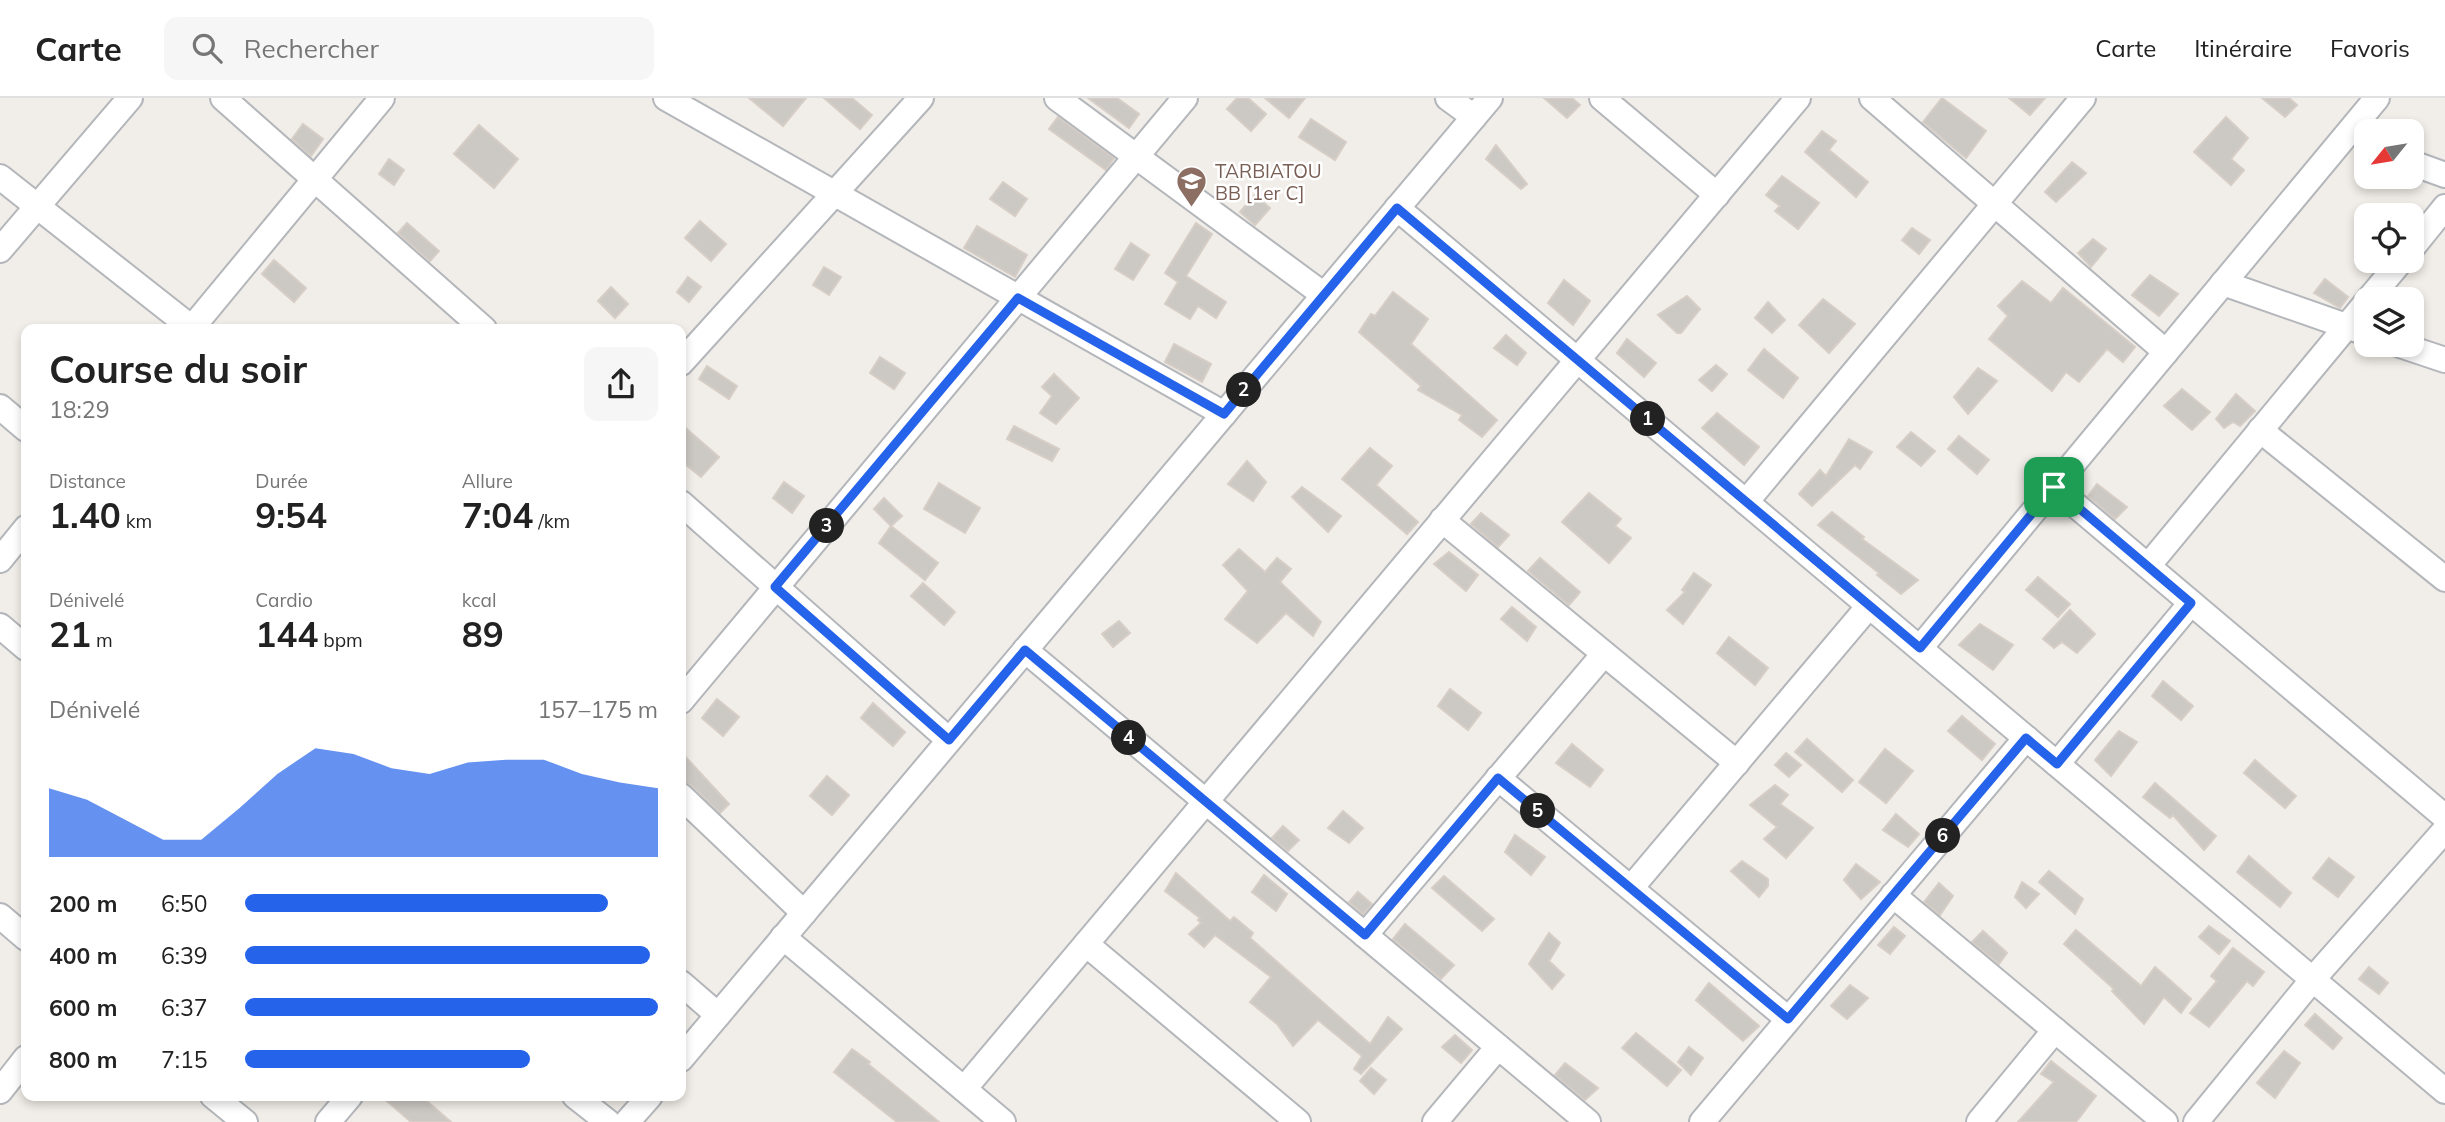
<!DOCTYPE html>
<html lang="fr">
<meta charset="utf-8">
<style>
body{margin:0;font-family:Mulish,sans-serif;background:#f6f6f6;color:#222;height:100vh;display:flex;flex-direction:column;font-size:26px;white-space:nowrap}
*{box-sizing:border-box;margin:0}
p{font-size:23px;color:#767676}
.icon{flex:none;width:38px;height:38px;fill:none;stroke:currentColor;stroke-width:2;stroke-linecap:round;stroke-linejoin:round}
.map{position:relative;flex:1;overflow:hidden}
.sheet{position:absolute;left:21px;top:226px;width:665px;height:777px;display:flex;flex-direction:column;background:#fff;border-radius:14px;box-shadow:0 4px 10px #0003}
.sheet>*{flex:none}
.needle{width:46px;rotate:240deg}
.fabs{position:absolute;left:2354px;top:21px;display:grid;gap:14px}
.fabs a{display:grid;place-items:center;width:70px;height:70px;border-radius:14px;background:#fff;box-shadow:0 4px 10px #0003;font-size:35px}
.pin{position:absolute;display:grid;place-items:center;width:60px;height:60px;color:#fff;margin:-30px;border-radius:14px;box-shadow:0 4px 10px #0006}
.km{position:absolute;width:35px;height:35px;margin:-18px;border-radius:50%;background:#222;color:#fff;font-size:19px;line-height:35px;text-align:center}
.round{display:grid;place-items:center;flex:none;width:74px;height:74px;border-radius:14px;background:#f6f6f6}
.head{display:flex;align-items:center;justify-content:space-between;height:119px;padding:0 28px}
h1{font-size:38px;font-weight:700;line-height:52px}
.stats{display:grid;grid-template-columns:repeat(3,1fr);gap:10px;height:119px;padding:7px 28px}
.stats div{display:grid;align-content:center}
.stats b{font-size:35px;font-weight:700}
.stats small{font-size:19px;font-weight:400}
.stats p{font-size:19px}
.chart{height:196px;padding:14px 28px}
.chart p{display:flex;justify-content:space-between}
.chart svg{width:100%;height:126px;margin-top:7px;fill:#2563eb;opacity:.7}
ul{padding:0 28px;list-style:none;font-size:23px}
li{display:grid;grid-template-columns:112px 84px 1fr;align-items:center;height:52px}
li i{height:18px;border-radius:9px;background:#2563eb}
header{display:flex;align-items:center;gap:42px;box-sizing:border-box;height:98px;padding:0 35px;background:#fff;border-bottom:2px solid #e0e0e0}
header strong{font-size:33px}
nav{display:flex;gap:38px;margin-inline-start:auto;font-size:24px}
.search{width:490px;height:63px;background:#f6f6f6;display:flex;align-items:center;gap:18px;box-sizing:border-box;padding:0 24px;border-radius:14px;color:#767676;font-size:26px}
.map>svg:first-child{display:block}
.building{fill:#ccc8c4;stroke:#d6cec6;stroke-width:2}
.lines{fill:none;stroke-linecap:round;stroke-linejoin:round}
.minor-casing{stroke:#b3b6ba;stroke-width:28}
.minor{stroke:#fff;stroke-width:24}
.route-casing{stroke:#fff;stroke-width:14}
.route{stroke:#2563eb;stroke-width:9}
.labels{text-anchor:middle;stroke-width:5;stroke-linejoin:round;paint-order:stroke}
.education-label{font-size:19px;fill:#785e54;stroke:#fff;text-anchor:start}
</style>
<header>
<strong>Carte</strong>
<div class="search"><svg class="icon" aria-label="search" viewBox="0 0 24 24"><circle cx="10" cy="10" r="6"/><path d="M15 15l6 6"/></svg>Rechercher</div>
<nav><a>Carte</a><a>Itinéraire</a><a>Favoris</a></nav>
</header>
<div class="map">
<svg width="2445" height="1024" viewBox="0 0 2445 1024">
<rect width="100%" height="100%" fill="#f1ede8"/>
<g class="building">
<path d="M749,0H806L783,28Z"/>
<path d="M824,0H852L872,17L860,31Z"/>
<path d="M1088,0H1117L1139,16L1129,30Z"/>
<path d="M1237,0H1248L1266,16L1251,33L1227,11Z"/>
<path d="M1265,0H1305L1289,20Z"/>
<path d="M1544,0H1572L1580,7L1567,20Z"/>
<path d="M1942,0L1986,33L1966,60L1923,24Z"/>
<path d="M2009,0H2045L2030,17Z"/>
<path d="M2262,0H2289L2297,7L2285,19Z"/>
<path d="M1058,19L1114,60L1106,72L1049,31Z"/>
<path d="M2226,19L2248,40L2231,61L2244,72L2231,87L2194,54Z"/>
<path d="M1311,21L1346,44L1335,62L1299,39Z"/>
<path d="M303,26L323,41L311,58L292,41Z"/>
<path d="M479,27L518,61L494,90L454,56Z"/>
<path d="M1822,33L1836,43L1829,52L1868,84L1856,99L1805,54Z"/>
<path d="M1496,47L1527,86L1521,91L1486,61Z"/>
<path d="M389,61L404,72L394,87L379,76Z"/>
<path d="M2072,64L2086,75L2056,104L2045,94Z"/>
<path d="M1782,78L1819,105L1798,131L1775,113L1780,108L1766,97Z"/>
<path d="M1003,84L1027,101L1015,118L990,101Z"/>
<path d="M1255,97L1270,110L1255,127L1240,114Z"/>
<path d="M700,123L726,146L711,163L685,140Z"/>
<path d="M407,125L439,153L430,163L398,135Z"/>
<path d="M1196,125L1212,136L1186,178L1226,204L1216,220L1198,208L1190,221L1165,206L1178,184L1165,175Z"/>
<path d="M977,128L1027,157L1015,179L964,150Z"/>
<path d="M1912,130L1930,142L1919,156L1902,142Z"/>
<path d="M2093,141L2106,151L2091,169L2078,155Z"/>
<path d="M1131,145L1149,157L1133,182L1115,171Z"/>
<path d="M274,162L306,190L294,204L262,176Z"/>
<path d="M824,169L841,179L829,197L813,187Z"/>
<path d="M2150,177L2178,196L2159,218L2132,197Z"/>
<path d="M688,179L701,189L689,204L677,194Z"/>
<path d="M2325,181L2348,199L2340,210L2314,195Z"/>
<path d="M1564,182L1590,203L1573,227L1548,205Z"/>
<path d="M2022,183L2051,205L2063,190L2135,249L2123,264L2107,251L2079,284L2066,274L2052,293L1989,241L2008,218L1998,208Z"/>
<path d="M611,189L628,206L615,220L598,203Z"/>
<path d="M1393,194L1428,221L1411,246L1497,322L1482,339L1459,322L1462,317L1418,292L1421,288L1359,234L1371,216L1375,218Z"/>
<path d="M1687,198L1700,211L1681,235H1677L1658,217Z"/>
<path d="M1823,201L1855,226L1829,255L1799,227Z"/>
<path d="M1768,204L1785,222L1772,235L1755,220Z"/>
<path d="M1506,237L1526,255L1517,267L1494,250Z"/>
<path d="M1627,241L1656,265L1644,279L1617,255Z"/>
<path d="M1174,246L1211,266L1202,284L1165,264Z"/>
<path d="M1764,251L1798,280L1783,300L1748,272Z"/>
<path d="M880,259L905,275L894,291L870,275Z"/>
<path d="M1716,267L1727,276L1712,293L1699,282Z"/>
<path d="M707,268L737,288L729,301L699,281Z"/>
<path d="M1978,270L1997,283L1968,316L1954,299Z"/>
<path d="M1054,276L1079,300L1056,326L1040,315L1052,298L1042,289Z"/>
<path d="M2182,291L2210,314L2192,332L2164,308Z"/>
<path d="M2236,296L2255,313L2240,328L2233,324L2224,330L2216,321Z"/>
<path d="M1717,315L1759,349L1744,367L1702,330Z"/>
<path d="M681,326L719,359L701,379L681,363Z"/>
<path d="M1014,328L1059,351L1052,363L1007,341Z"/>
<path d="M1911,334L1935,353L1921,368L1897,349Z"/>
<path d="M1959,338L1989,362L1977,376L1948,351Z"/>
<path d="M1849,341L1872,354L1860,371L1855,367L1812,408L1799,396L1820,372L1826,378Z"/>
<path d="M1370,350L1392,368L1376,387L1418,424L1407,436L1342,381Z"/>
<path d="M1247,363L1266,384L1253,403L1228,386Z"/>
<path d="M784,384L804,398L792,415L773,400Z"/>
<path d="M939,385L980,410L965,435L924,411Z"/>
<path d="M2097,386L2127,409L2115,421L2088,398Z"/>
<path d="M1302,389L1341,418L1328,434L1292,399Z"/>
<path d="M1589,395L1621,421L1615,428L1631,440L1609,465L1562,424Z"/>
<path d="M884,400L902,418L891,428L874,411Z"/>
<path d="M1832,414L1864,439L1862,441L1918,482L1901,496L1877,477L1879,475L1818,427Z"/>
<path d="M1481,415L1509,437L1498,449L1471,426Z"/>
<path d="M891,428L938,465L925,482L879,445Z"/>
<path d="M1239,451L1265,474L1277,460L1291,471L1280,484L1321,524L1313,538L1286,515L1257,545L1225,521L1248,493L1223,467Z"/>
<path d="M1449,454L1478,477L1466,493L1434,466Z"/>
<path d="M1540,460L1580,494L1569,507L1528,473Z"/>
<path d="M1694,475L1711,487L1683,526L1667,512L1685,494L1682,492Z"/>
<path d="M2038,479L2070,506L2058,519L2026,492Z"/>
<path d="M923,485L955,514L944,527L911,498Z"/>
<path d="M1512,509L1536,529L1527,543L1501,521Z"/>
<path d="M2070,512L2095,536L2077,555L2062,544L2054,550L2043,541Z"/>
<path d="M1119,523L1130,535L1113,549L1102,536Z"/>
<path d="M1980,526L2013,547L1993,572L1959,547Z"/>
<path d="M1729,539L1768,570L1755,587L1717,555Z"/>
<path d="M2163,583L2193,608L2181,622L2152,598Z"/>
<path d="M1450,591L1481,615L1468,632L1438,608Z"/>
<path d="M717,601L739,619L723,638L702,620Z"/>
<path d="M873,605L905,634L893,648L861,620Z"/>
<path d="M1962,618L1995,646L1982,662L1948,633Z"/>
<path d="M2119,633L2137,644L2111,678L2095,662Z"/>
<path d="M1807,641L1853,682L1842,694L1795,654Z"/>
<path d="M1572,646L1603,672L1590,689L1556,665Z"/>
<path d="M1885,651L1913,673L1886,705L1859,684Z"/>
<path d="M681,654L729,706L720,715L691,687L681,684Z"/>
<path d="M1786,655L1801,667L1789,679L1775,667Z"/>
<path d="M2255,662L2296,698L2285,710L2244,675Z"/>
<path d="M827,678L849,697L832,717L810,698Z"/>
<path d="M2155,685L2216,738L2204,752L2173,717L2170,720L2143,699Z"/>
<path d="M1775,687L1788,697L1780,706L1813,730L1786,760L1764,741L1777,729L1750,707Z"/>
<path d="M1343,713L1363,730L1349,745L1328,730Z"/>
<path d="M1896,716L1919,736L1908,749L1883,732Z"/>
<path d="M1283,728L1299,742L1288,753L1272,740Z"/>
<path d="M1515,737L1545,759L1531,777L1505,754Z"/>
<path d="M2249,758L2291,795L2280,809L2237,774Z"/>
<path d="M2329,760L2354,779L2338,799L2313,780Z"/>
<path d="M1742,763L1768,781V788L1759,799L1731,773Z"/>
<path d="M1856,766L1880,784L1861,801L1844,782Z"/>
<path d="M2049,773L2083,801L2075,816L2039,784Z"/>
<path d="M1176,775L1230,823L1234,819L1253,835L1250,840L1370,946L1388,919L1402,931L1361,976L1354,971L1362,958L1318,922L1293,948L1277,926L1250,904L1271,879L1215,837L1204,849L1189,836L1201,825L1198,822L1200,820L1165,793Z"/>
<path d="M1264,777L1287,796L1276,813L1252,794Z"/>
<path d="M1444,778L1494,821L1482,833L1432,790Z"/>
<path d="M2022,784L2039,796L2026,810L2015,799Z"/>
<path d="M1939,785L1953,798L1940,817L1924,804Z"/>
<path d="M1358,794L1372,806L1363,816L1349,804Z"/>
<path d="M1405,826L1454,867L1441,881L1393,841Z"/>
<path d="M2209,828L2230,843L2219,856L2199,839Z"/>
<path d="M1894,829L1905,838L1890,856L1878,847Z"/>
<path d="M2076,832L2141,888L2155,869L2191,901L2181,915L2164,899L2144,926L2112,893L2114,891L2064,846Z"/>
<path d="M1983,833L2007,855L1999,866L1972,844Z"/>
<path d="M1549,835L1560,845L1549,863L1564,877L1552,891L1529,866Z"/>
<path d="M2233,850L2264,874L2253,888L2247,883L2209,929L2190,915L2217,883L2211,878Z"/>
<path d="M2369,869L2388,885L2379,896L2359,881Z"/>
<path d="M1709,885L1759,928L1743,943L1696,902Z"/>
<path d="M1850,887L1868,900L1847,921L1831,908Z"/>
<path d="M2315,916L2342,940L2333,951L2305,927Z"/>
<path d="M1636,935L1681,972L1667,988L1622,950Z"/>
<path d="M1455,937L1472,952L1461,965L1442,949Z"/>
<path d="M1689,949L1703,960L1691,977L1678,964Z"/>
<path d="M852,951L870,964L868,966L939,1024H897L834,974Z"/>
<path d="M2284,953L2300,965L2275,1000L2257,985Z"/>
<path d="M2051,963L2096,998L2076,1024H2018L2054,984L2041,976Z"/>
<path d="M1565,965L1598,990L1585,1002L1555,977Z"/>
<path d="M1371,970L1386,982L1374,996L1360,983Z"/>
<path d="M381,998H421L451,1024H411Z"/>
</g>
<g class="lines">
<defs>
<g id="minor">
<path d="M223,0L484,231"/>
<path d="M666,0L1224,316"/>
<path d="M1057,0L1324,197"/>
<path d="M1448,0L1474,19"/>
<path d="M1602,0L1717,97"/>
<path d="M1872,0L2166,254"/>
<path d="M2412,65L2445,77"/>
<path d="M0,79L193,231"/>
<path d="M1397,110L2445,993"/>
<path d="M2412,150L2445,109"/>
<path d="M0,152L130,0"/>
<path d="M2223,185L2366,235"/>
<path d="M2369,201L2401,163"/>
<path d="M191,231L382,0"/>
<path d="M2400,247L2445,262"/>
<path d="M681,265L921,0"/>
<path d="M0,309L26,331"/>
<path d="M2260,332L2445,481"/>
<path d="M2054,389L2445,719"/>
<path d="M1746,404L2083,0"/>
<path d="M681,405L949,642"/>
<path d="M1442,422L1737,665"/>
<path d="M0,462L26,430"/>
<path d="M2148,468L2366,205"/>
<path d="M0,528L26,550"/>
<path d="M1920,550L2377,0"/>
<path d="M1025,552L1588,1024"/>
<path d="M681,603L1185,0"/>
<path d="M2057,666L2191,505"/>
<path d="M1498,680L1788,921"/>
<path d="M681,698L804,815"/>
<path d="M1631,790L1869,508"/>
<path d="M1893,797L2165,1024"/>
<path d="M0,818L26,840"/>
<path d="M1365,837L1604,556"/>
<path d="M783,839L1003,1024"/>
<path d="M1086,846L1298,1024"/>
<path d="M681,885L718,917"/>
<path d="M681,961L1490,0"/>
<path d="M964,991L1798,0"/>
<path d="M0,993L26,960"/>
<path d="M213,998L245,1024"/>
<path d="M575,998L608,1024"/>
<path d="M328,1024L350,998"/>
<path d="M627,1024L650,998"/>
<path d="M1435,1024L1498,949"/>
<path d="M1702,1024L2026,640"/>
<path d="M1979,1024L2055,932"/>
<path d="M2196,1024L2313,881L2445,732"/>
</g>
</defs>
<use href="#minor" class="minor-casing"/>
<use href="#minor" class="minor"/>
</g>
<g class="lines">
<defs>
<path id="route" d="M1397,110L1920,550L2054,389L2191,505L2057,666L2026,640L1788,921L1498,680L1365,837L1025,552L949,642L775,489L1018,200L1224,316Z"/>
</defs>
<use href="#route" class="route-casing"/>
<use href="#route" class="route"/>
</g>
<defs>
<symbol id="school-pin" viewBox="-11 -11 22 30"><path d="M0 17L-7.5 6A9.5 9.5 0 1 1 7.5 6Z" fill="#8d6e63" stroke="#fff"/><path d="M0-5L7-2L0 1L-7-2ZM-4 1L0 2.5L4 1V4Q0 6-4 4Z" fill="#fff"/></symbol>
</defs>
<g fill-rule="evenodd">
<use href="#school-pin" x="1174" y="66" width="35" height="47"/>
</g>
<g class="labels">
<g class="education-label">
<text x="1215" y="80">TARBIATOU<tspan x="1215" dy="22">BB [1er C]</tspan></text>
</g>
</g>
</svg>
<div class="fabs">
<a><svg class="needle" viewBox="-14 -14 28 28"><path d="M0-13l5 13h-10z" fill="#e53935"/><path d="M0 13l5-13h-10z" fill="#767676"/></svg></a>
<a><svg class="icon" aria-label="locate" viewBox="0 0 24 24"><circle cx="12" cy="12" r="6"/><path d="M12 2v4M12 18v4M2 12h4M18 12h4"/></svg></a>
<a><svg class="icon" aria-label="layers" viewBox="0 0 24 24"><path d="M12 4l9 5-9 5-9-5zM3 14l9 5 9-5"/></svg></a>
</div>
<div class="pin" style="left:2054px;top:389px;background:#1e9e55"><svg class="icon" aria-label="arrive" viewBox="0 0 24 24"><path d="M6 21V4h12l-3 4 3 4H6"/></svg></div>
<b class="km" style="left:1648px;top:321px">1</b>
<b class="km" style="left:1244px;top:292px">2</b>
<b class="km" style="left:827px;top:428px">3</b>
<b class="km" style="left:1129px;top:640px">4</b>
<b class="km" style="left:1538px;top:713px">5</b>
<b class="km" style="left:1943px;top:738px">6</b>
<section class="sheet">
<div class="head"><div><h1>Course du soir</h1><p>18:29</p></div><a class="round"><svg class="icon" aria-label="share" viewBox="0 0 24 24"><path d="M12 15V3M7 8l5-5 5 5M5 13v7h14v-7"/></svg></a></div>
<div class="stats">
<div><p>Distance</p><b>1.40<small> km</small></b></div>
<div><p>Durée</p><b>9:54</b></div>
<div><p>Allure</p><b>7:04<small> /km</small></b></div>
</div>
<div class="stats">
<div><p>Dénivelé</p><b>21<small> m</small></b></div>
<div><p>Cardio</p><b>144<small> bpm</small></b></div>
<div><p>kcal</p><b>89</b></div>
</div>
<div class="chart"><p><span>Dénivelé</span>157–175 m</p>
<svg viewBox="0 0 160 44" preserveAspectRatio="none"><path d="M0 44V20L10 24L20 31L30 38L40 38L50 27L60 15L70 6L80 8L90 13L100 15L110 11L120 10L130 10L140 15L150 18L160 20V44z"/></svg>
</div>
<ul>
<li><b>200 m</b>6:50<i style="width:88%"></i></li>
<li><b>400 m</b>6:39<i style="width:98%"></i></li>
<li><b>600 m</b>6:37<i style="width:100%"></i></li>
<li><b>800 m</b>7:15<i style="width:69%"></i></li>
</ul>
</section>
</div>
